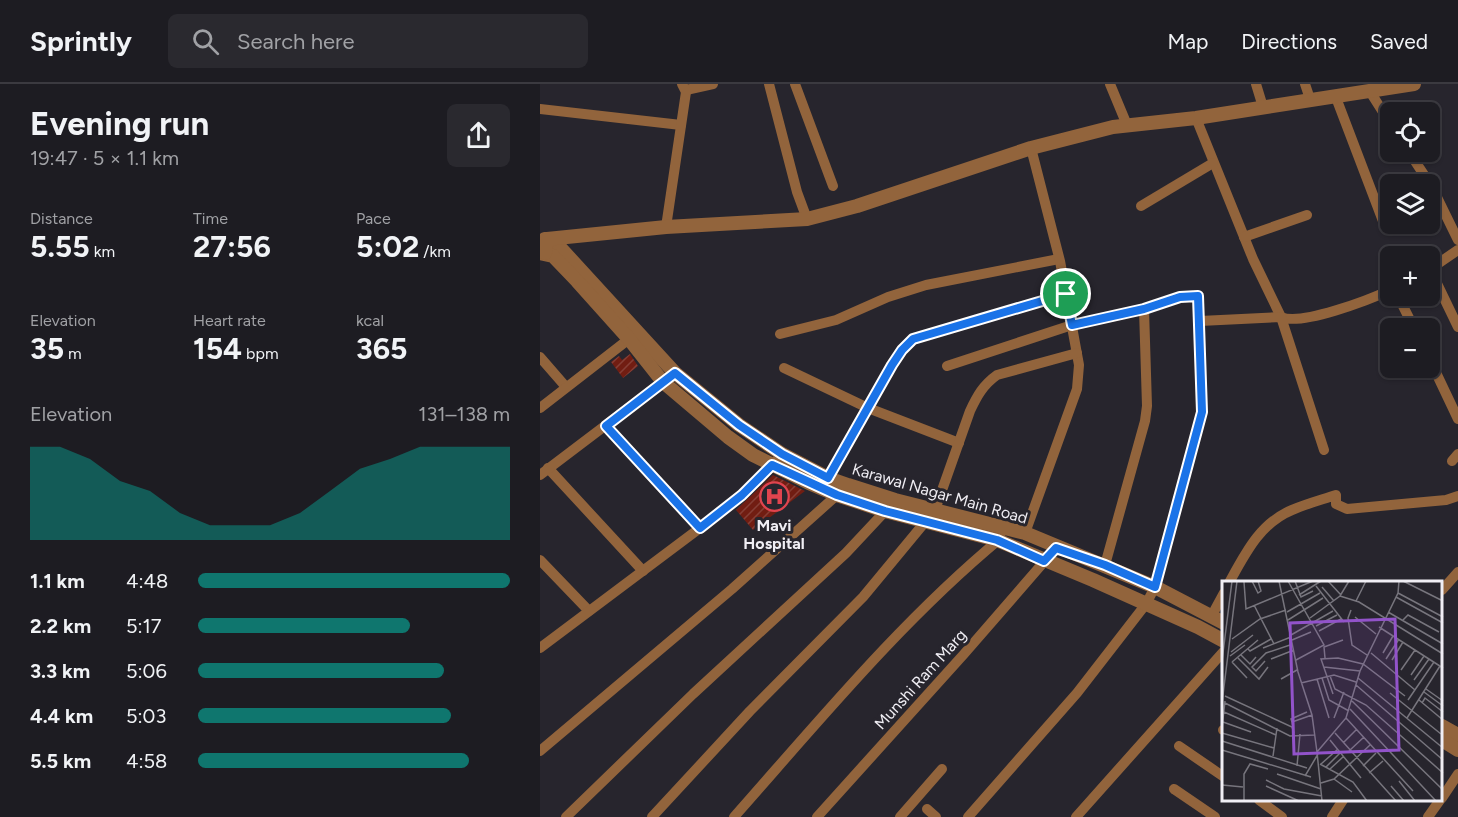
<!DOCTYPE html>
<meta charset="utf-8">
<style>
body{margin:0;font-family:Figtree,sans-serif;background:#2a292f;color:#f1f3f6;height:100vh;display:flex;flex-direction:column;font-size:22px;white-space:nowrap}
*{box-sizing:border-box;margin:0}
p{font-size:20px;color:#a0a1a5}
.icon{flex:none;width:33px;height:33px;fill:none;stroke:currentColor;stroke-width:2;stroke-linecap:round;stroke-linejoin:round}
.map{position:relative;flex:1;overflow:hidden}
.details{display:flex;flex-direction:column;background:#1d1c22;width:540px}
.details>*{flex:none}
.controls{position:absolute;left:840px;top:18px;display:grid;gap:12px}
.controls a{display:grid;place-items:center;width:60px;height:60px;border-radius:9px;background:#1d1c22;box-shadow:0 2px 4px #0004,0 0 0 2px #3b3a40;font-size:30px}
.pin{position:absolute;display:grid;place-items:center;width:51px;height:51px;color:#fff;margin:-26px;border:3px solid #fff;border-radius:50%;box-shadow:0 2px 6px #0007}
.round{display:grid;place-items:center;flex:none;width:63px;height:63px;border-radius:9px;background:#2a292f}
.headline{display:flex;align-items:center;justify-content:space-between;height:102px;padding:0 30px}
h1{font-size:33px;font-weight:700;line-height:45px}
.metrics{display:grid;grid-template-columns:repeat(3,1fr);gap:9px;height:102px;padding:6px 30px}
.metrics div{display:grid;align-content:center}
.metrics b{font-size:30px;font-weight:700}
.metrics small{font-size:16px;font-weight:400}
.metrics p{font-size:16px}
.chart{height:168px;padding:12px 30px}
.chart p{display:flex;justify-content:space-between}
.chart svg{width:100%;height:108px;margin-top:6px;fill:#0f766e;opacity:.7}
ul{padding:0 30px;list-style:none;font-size:20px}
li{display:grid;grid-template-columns:96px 72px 1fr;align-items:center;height:45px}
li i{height:15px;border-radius:8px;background:#0f766e}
header{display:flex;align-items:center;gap:36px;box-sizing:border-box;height:84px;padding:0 30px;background:#1d1c22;border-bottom:2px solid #3b3a40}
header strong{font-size:28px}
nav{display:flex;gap:33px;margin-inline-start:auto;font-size:21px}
.search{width:420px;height:54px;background:#2a292f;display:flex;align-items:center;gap:15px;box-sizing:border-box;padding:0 21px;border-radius:9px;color:#a0a1a5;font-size:22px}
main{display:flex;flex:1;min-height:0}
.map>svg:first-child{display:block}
.building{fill:url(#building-hatch)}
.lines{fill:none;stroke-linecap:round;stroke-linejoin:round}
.minor{stroke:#92643c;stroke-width:10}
.tertiary{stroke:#92643c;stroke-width:14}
.route-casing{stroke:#fff;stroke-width:12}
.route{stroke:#1a73e8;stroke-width:8}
.labels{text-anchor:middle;stroke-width:6;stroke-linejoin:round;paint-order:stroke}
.street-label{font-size:16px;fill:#f0eef4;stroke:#27252d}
.poi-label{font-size:16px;font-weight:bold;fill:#f0eef4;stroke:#27252d}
.inset-road{fill:none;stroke:#77757d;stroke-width:1.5}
.view{fill:#9253ca;fill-opacity:0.15;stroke:#9253ca;stroke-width:3}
.inset-edge{fill:none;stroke:#f0eef4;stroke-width:3}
</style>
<header>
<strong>Sprintly</strong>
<div class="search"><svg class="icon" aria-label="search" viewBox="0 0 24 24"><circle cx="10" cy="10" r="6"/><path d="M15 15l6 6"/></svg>Search here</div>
<nav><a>Map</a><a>Directions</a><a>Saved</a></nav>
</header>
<main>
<section class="details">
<div class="headline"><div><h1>Evening run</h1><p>19:47 · 5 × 1.1 km</p></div><a class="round"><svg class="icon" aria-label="share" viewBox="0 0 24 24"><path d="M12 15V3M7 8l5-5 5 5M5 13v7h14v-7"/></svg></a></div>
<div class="metrics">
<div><p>Distance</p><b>5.55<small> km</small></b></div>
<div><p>Time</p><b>27:56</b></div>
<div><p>Pace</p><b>5:02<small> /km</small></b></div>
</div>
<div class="metrics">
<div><p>Elevation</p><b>35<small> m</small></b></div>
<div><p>Heart rate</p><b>154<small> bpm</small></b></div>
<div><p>kcal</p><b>365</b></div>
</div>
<div class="chart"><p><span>Elevation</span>131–138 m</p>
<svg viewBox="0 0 160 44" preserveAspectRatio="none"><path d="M0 44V6L10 6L20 11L30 20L40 24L50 33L60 38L70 38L80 38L90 33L100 24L110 15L120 11L130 6L140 6L150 6L160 6V44z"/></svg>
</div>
<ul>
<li><b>1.1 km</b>4:48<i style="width:100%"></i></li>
<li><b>2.2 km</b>5:17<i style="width:68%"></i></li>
<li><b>3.3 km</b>5:06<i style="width:79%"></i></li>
<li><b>4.4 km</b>5:03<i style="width:81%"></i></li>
<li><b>5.5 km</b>4:58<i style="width:87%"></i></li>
</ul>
</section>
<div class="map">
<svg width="918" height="733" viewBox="0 0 918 733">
<defs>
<pattern id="building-hatch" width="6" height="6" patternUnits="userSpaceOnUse" patternTransform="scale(1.5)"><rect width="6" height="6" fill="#711d12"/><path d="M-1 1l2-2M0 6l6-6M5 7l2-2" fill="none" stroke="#863e35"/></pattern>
</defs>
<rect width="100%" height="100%" fill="#27252d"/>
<g class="building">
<path d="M90,270L98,282L83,294L71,278L79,272L82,276Z"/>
<path d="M233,391L265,407L213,446L196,426Z"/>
</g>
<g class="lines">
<g class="minor">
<path d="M229,0L257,108L267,135"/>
<path d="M255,0L293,102"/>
<path d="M570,0L587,41"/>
<path d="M716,0L723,23"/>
<path d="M765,0L770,15"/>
<path d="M146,6L173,0"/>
<path d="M829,6L850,39"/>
<path d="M795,11L846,145"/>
<path d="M0,25L141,41"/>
<path d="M656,34L713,175L741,233C761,242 829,216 850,206"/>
<path d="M869,68L892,103L918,156"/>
<path d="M601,122L673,79"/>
<path d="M126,143L146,8L142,0"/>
<path d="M704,153L767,131"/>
<path d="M890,185L918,243"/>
<path d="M890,185L918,166"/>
<path d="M858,212L874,244"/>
<path d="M660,237L741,233L784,366"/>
<path d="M240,250L296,236L348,213L386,201L519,175"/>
<path d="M0,273L26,303"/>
<path d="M890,276L918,335"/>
<path d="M407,282L532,241L604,225L640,213L658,212L662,328L615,503L606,520L537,609L428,733"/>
<path d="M244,284L328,324L419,359"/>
<path d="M0,324L89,255"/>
<path d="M66,342L160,444"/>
<path d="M912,377L918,370"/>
<path d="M8,384L103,487"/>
<path d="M0,391L128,294"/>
<path d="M288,394L352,281L362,266L373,255L526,210"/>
<path d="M485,449L537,305L539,281L520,177L491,64"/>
<path d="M0,476L49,527"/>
<path d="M565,481L605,337L607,322L604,225"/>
<path d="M689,499C705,470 720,439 752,426C766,420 781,416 796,411V420L807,425L906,416L918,412"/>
<path d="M902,506L918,488"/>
<path d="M671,533L684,509"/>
<path d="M0,564L180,429L221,394L236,377"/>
<path d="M683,646H684"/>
<path d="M639,662L684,693"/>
<path d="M0,667L192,505L297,411L300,405"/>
<path d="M634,705L675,733"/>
<path d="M902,714L918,690"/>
<path d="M719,716L742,733"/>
<path d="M387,725L396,733"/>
<path d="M26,733L153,610L306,469L349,423"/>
<path d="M112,733L210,627L323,513L395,426L430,327C437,312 443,301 457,291L537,269"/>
<path d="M194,733C279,637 362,536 461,454"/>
<path d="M277,733L424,570L516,464"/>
<path d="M360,733L402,685"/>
<path d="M536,733L684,567"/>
<path d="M792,733L803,716"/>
<path d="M888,733L900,716"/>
</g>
<g class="tertiary">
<path d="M5,155L15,158L135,289L199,341L242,370L288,394L308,401L355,416L485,449L615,503L684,539"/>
<path d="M0,169L13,172L37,197L89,255L123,298L188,353L213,371L269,399L297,411L345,427L457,456L553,496L658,543L684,557"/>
<path d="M5,169L7,155L126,143L267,135L317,122L491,64L573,43L656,34L874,0"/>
<path d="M902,642L918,651"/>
<path d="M902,656L918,666"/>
</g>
</g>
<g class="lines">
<defs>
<path id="route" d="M526,210L532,241L604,225L640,213L658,212L662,328L615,503L565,481L516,464L504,477L457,456L345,427L297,411L232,381L202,411L160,444L66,342L135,289L199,341L242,370L288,394L352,281L362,266L373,255Z"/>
</defs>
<use href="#route" class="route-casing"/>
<use href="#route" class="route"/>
</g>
<defs>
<symbol id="hospital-ring" viewBox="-11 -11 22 22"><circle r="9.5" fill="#27252d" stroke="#e0444e" stroke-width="1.5"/><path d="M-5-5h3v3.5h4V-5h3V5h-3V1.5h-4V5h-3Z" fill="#e0444e"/></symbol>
</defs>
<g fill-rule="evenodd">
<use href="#hospital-ring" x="218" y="396" width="33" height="33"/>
</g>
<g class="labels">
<g class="street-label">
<text transform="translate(400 409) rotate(16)" y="6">Karawal Nagar Main Road</text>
<text transform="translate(380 595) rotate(-48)" y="6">Munshi Ram Marg</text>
</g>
<g class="poi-label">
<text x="234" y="447">Mavi<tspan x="234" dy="18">Hospital</tspan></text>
</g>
</g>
<g transform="translate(682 497)">
<rect width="220" height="220" fill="#27252d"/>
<path class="inset-road" d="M30,0L36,12L39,10L36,0M57,0L76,91L90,134L95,171M66,0L102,64L74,79M73,0L79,16L91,10M106,0L119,14M181,0L221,20M22,1L24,28L91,0M94,5L122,41M100,6L112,20M176,12L221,36M77,14L99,0M118,15L137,21L221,73M174,16L221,42M134,20L144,0M32,24L52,63M129,29L126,37L130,64L145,74M65,31L98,12M166,31L221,63M133,36L154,53M88,37L118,15L127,0M66,39L101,17M181,39L186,34L217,51M94,45L115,34M157,46L221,87M97,50L119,38M69,54L111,30M10,58L38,38L64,29M70,59L89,51M41,67L69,56M26,68L28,70L49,58M9,71L31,54M149,72L193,109M161,72L171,55M19,74L28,83L34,76M8,75L23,64M16,77L37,98L46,86M103,77L102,66L121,59M49,78L72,69M164,78L177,58M170,79L181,61M0,80L10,0M43,80L34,90L30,86L44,72L71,63M10,81L36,59M10,81L25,97M102,86L138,90M179,89L193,69M189,94L202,75M108,95L113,108L144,124L221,192M100,97L107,119L127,130M136,97L221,167M59,98L75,89M95,98L107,137M192,99L207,78M79,102L112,94L134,101M134,104L221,179M204,108L221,120M202,111L221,125M168,112L219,153M111,113L99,78L116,77L141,83L183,115M3,115L70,146L72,152M186,119L212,81M197,119L221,139M130,120L221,209M0,122L15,0M3,122L68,155L92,154M200,122L203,117L221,131M128,128L214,220M2,131L54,154M112,137L122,111M124,137L191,210M185,137L218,85M1,141L29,151M70,141L69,138L85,131M71,146L70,141L90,134M0,147L3,120M0,152L52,167M113,152L174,220M108,159L139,197M0,160L85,187M121,162L135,148M0,169L89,196M127,170L142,156M51,175L55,147M98,183L131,201L145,220M99,183L116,168M75,185L78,153M141,185L154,172M104,186L119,171M108,188L122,175M147,192L161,180M55,193L99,208M83,195L96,173M112,198L130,211M44,199L62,208L100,215M177,200L193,220M99,202L112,198L148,164M0,204L21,206M44,205L77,220M169,205L182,220M22,220V193L28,183L46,188M100,220L95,171L124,137L138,90L176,12L177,0"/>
<path class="view" d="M173,38L177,169L72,173L68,42Z"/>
<rect width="220" height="220" class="inset-edge"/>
</g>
</svg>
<div class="controls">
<a><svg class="icon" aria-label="locate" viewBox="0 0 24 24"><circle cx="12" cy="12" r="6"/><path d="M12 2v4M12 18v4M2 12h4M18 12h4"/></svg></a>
<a><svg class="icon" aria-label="layers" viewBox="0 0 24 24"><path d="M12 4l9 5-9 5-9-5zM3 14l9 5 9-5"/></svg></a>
<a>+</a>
<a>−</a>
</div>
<div class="pin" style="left:526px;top:210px;background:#1e9e55"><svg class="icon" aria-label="arrive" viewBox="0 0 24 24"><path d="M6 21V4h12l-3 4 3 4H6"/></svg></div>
</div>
</main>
